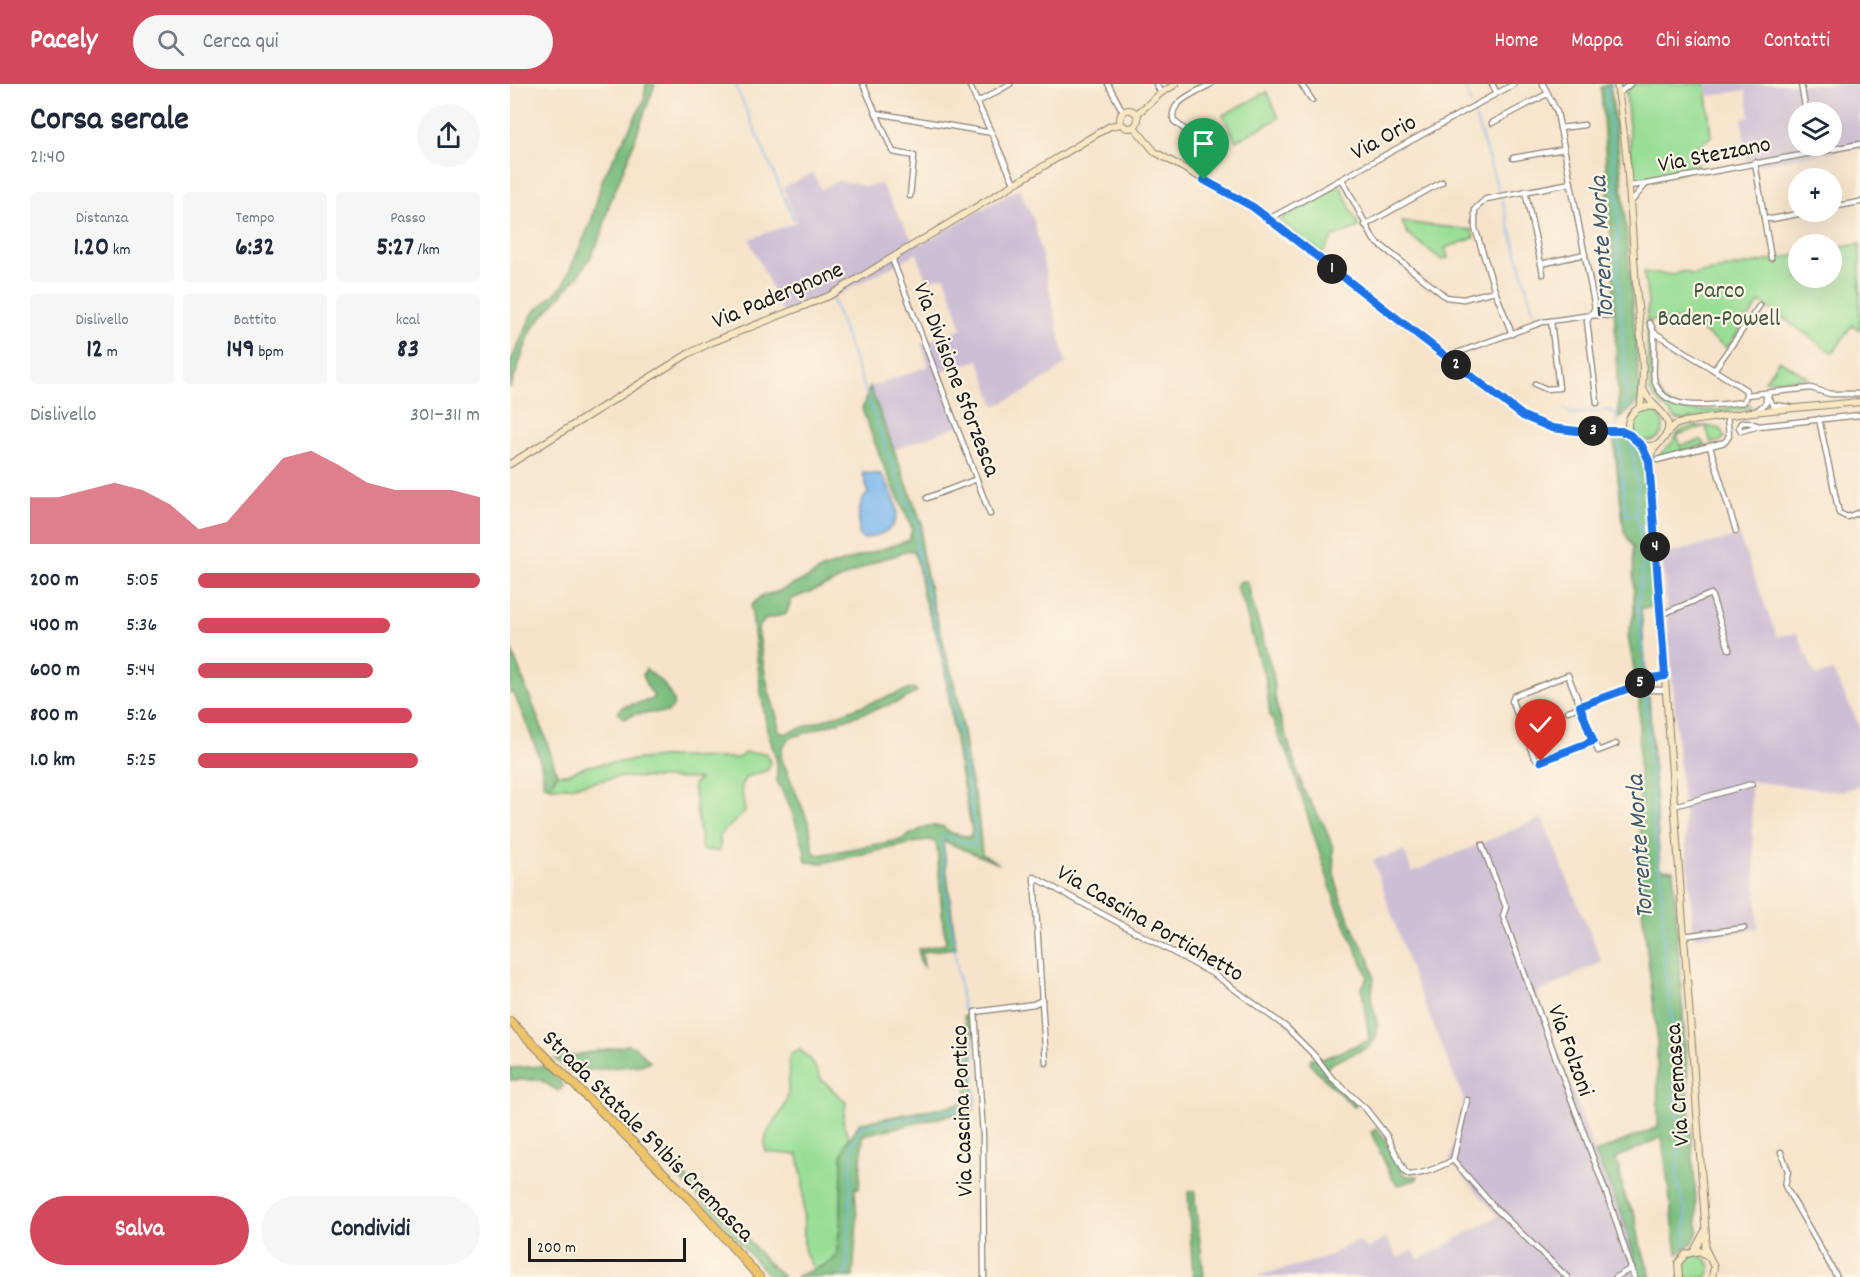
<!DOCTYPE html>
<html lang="it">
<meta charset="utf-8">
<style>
body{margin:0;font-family:Dekko,sans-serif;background:#f6f6f7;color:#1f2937;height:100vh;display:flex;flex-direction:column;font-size:22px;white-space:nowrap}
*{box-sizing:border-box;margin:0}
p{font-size:20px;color:#747a83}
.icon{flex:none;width:33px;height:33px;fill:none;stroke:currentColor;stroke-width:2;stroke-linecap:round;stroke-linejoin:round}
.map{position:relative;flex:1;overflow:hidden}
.panel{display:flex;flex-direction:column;background:#fff;width:510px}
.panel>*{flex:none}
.fabs{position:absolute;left:1278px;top:18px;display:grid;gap:12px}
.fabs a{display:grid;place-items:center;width:54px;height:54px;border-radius:50%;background:#fff;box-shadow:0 6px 24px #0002;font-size:30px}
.scale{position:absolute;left:18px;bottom:15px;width:158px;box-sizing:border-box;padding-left:6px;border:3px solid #1c1c1c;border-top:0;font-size:16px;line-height:21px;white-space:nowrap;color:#1c1c1c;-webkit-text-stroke:4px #fcf5e5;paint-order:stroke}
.pin{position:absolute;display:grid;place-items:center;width:51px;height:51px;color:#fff;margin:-62px -26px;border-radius:50% 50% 50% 0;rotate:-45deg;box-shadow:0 0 6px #0007}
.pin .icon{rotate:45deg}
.km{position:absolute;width:30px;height:30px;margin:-15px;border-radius:50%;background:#222;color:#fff;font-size:16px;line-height:30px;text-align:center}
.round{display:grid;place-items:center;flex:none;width:63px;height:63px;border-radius:32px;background:#f6f6f7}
.summary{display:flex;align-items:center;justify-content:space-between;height:102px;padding:0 30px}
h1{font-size:33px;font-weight:800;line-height:45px}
.metrics{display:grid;grid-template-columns:repeat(3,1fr);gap:9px;height:102px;padding:6px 30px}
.metrics div{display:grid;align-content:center;border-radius:6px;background:#f6f6f7;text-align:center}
.metrics b{font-size:26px;font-weight:800}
.metrics small{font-size:16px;font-weight:400}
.metrics p{font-size:16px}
.chart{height:168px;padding:12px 30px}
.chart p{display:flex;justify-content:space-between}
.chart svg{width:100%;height:108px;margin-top:6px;fill:#d1495b;opacity:.7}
.primary-button{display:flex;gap:12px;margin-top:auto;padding:12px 30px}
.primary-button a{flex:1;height:69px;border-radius:36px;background:#d1495b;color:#fff;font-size:24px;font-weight:800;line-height:69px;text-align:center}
.primary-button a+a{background:#f6f6f7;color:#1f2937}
ul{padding:0 30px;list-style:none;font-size:20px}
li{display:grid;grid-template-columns:96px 72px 1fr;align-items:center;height:45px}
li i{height:15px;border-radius:8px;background:#d1495b}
header{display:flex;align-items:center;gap:36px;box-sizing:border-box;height:84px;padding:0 30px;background:#d1495b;color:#fff}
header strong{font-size:28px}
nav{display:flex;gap:33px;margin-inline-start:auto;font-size:21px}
.search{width:420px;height:54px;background:#f6f6f7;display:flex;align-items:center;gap:15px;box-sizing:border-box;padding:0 21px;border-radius:33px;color:#747a83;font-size:22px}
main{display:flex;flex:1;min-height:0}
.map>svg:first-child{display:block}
.industrial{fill:#ccbed4;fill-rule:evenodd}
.green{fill:#99de96;stroke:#5a7d59;stroke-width:1.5}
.forest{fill:#7abd7f;stroke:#4b6c4e;stroke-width:1.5;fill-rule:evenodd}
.water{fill:#7cb8ee;stroke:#4c6a85;stroke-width:1.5}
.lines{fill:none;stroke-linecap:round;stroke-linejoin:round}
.stream{stroke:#7cb8ee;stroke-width:1.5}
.street-casing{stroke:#8a8073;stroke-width:7}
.secondary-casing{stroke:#8a8073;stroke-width:8}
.highway-casing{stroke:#8a8073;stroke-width:10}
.street{stroke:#fff;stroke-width:4.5}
.secondary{stroke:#f9e7c3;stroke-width:6}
.highway{stroke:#efc469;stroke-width:8}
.route-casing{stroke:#fff;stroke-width:12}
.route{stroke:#1a73e8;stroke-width:8}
.labels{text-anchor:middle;stroke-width:4.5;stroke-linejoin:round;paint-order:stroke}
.street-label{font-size:24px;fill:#1c1c1c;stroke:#fcf5e5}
.park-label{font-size:24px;fill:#425641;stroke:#fcf5e5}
.water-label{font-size:26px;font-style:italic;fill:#425a70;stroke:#fcf5e5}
</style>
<header>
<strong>Pacely</strong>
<div class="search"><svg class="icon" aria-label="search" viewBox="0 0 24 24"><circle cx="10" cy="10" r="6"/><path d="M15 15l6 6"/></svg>Cerca qui</div>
<nav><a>Home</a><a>Mappa</a><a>Chi siamo</a><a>Contatti</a></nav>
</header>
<main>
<section class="panel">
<div class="summary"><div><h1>Corsa serale</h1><p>21:40</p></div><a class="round"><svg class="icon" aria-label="share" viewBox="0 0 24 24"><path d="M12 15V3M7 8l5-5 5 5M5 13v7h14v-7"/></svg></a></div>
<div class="metrics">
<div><p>Distanza</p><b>1.20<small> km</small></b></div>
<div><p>Tempo</p><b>6:32</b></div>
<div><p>Passo</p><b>5:27<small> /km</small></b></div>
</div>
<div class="metrics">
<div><p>Dislivello</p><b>12<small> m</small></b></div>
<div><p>Battito</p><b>149<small> bpm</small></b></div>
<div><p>kcal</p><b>83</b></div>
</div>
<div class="chart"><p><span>Dislivello</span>301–311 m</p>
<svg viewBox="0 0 160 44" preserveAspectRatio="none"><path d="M0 44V25L10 25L20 22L30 19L40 22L50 28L60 38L70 35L80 22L90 9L100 6L110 12L120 19L130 22L140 22L150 22L160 25V44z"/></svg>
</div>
<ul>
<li><b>200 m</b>5:05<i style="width:100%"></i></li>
<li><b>400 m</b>5:36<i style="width:68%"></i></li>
<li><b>600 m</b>5:44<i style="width:62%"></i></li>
<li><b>800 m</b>5:26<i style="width:76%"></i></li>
<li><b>1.0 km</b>5:25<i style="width:78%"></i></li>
</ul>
<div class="primary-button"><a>Salva</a><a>Condividi</a></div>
</section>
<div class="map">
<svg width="1350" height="1193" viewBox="0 0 1350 1193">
<rect width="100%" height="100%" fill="#fcf5e5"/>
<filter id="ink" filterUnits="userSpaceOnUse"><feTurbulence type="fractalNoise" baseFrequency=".0167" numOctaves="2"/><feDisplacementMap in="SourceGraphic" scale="12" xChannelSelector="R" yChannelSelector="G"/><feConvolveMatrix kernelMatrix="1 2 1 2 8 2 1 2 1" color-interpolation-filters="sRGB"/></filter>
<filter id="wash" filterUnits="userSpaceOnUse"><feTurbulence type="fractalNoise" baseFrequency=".008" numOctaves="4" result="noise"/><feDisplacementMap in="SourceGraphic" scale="24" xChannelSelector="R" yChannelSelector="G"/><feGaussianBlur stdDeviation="1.35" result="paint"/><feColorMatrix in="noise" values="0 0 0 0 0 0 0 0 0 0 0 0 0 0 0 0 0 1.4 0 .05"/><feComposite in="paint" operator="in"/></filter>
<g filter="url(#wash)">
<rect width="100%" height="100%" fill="#f7e3ca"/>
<g class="industrial">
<path d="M1197,0H1350V63L1237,82L1232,35L1240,33L1236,6L1199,12ZM1288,28H1322V62H1288Z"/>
<path d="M303,89L311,105L327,97L346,99L354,103L371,100L403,157L412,160L509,104L524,137L556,280L515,308L485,322L469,276L431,288L450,341L384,366L360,303L419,282L411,260L452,245L435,192L416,197L407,169L324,213L275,233L239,155L287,138L273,103Z"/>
<path d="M1229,452L1267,553L1287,549L1306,592L1323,587L1350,643V701L1331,708L1240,697L1248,844L1184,854L1152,471Z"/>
<path d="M1032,734L1092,878L1027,909L1085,1069L1112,1130L1130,1193H743L812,1175L848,1156L858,1165L876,1153L888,1174L903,1166L909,1176L988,1132L940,1077L954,1016L904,895L863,776L894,767L902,788Z"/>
</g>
<g class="green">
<path d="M1122,0H1196L1201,53L1185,64L1187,85L1128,97L1123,91L1116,8Z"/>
<path d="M757,8L769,34L726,57L713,31Z"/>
<path d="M830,101L849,143L823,153L812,170L770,137L779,129Z"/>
<path d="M892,138L962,146L964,154L935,164L938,174L932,176L898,150Z"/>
<path d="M1350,160V246L1342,241L1323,269L1250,218L1217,264L1176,236H1139C1139,243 1141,248 1141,254C1142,288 1139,325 1184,327C1202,328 1222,323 1240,320V324L1249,323L1174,336L1166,335C1158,325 1146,319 1140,307L1136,240L1138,219L1134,188L1165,191C1170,187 1176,186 1181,191L1288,171V194H1322V165Z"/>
<path d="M1269,276L1299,294L1255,297Z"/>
<circle cx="1138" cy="342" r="15"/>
<path d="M1196,342L1167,351L1170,362L1191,356L1195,361L1149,374C1151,366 1156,365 1161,360C1165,356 1165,352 1169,348C1180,339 1199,342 1211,345L1214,353L1211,357L1201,359Z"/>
<path d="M235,669H257L260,679L258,686L236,693L231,701L235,728L210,751V767L192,766L183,700L190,696L188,695L109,693L59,703H40L47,690H57L78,682L131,675L152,673L228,674Z"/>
<path d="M289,965L301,976L312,996L336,1018L333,1039L339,1053L332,1073L331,1135L326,1173L317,1180L304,1186L296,1171L294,1163L293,1096L288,1071L256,1068C250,1046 270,1037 276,1018C281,1003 277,986 280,971Z"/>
<path d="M1187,1171C1198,1174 1203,1182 1198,1193H1174C1169,1181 1175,1173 1187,1171Z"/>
</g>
<g class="forest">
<path d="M136,0H145L117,77L99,121L92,149L83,169L68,192L24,242L18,255L0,305V279L14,248L23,229L53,202L82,135L92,96L134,17Z"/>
<path d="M1100,0L1111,87L1130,307L1127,319L1109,335L1102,172L1091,3Z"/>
<path d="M360,303L412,440L411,464L422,516L449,619L459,691L467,721L472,770L489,780L433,757L446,864L412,868L414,883L410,878L408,865L435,860L436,855L433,841L427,763L424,757L417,756L312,779L296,778L294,764L281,725L267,697V678L257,645L251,608L241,522L251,512L267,508L298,494L312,485L399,456L402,444L373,380L352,325ZM398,466L404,468L408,481L413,511L426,550L434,581L448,675L462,746L460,753L441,749L432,742H417L390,756L309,771L304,769L299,740L271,673L272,664L280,654L390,617L407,608L404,604L394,607L274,650L269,647L267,633L259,608L254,584L248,544L256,535L276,530L282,515L320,500L371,475L384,472Z"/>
<path d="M1103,348H1112L1127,361L1133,371L1146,523L1131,524L1136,594L1126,596L1118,552L1124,530L1123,463L1114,448Z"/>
<path d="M733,497L738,498L741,514L763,590L766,620L783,673L794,707L815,743L823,764L824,790L830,813L845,849L859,874L864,894L861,915L868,943L866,955L859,963L820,980L814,988L847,1021L844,1023C829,1009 814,996 800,979L801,974L812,975L859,956L852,904L858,892L826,820L778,670L770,657L765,641L760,631L755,591L750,581L734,521L726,503L729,498Z"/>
<path d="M0,562L36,655L47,690L40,703L33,700C37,682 11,629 4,609H0Z"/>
<path d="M136,585L153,599L164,617L163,623L158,628L124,630L114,635L108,629L112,623L141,616L144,612L135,599L133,590Z"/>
<path d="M1139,613L1150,785L1163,786L1188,1147L1182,1160L1167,1170L1152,1053L1104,1075L1109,1083L1114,1112L1125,1131L1130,1160L1141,1193H1130L1112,1130L1085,1069L1148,1043L1147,951L1130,807L1129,614Z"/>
<path d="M454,932H461L464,1026L353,1051L349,1104H345L347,1136L343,1193H285L317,1180L326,1173L331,1135L332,1073L335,1061L350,1039L450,1020L457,1016L456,984L457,952Z"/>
<path d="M118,961L125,963L140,978L130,981L60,988L45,975Z"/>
<path d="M35,982L52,1000L53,1003L48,1007L31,996H0V984Z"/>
<path d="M867,1045C881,1060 882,1077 896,1092H908L906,1096L888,1101L882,1094L861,1048Z"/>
<path d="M149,1075H157L192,1108L206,1126L226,1142L255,1176L273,1193H260L181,1105Z"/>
<path d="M685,1106V1116L694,1193H683L678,1108Z"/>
</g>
<path class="water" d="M353,389L371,390C391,420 399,447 353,455L349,451C348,436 347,419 358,409Z"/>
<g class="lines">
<g class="stream">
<path d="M225,0L284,136"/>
<path d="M954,0L961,20"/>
<path d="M1103,0L1096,8L1102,53L1108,124V188L1118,329"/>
<path d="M963,26L989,108"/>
<path d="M992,116L1025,233"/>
<path d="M322,214L381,378L408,443L406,463L439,595L465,744V762L431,750"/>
<path d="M1054,324L1061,330L1099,326L1107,331V341"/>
<path d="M1108,350L1116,431L1125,430"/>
<path d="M1121,360L1127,398L1126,429L1133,461L1134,475L1128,521L1135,593"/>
<path d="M1135,597L1145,749L1151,793L1155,887L1164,952L1165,1016L1171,1049L1167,1083V1099L1176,1128L1175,1163"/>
<path d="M432,755L435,799L453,924L463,934"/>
<path d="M332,1193L337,1187L342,1062L350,1043L465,1022L464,947"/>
</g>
</g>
</g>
<g filter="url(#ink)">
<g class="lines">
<defs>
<g id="street">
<path d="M353,0L383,68L404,72L400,112"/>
<path d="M459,0L504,99"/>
<path d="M598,0L613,28"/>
<path d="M646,0L651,9"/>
<path d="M701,0C687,8 657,18 664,37L702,68"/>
<path d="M791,0L802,16"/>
<path d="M982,0L987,9"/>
<path d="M1033,0L1047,28L1085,224L1077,237L1087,319"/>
<path d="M1291,0L1296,28"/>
<path d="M1108,10L1120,0"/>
<path d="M468,18L500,0"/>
<path d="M366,29L482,49"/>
<path d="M982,39L1037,10"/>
<path d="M1050,44L1074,41"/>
<path d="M1003,74L1054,65"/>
<path d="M1245,78L1254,134L1262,135L1298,128"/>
<path d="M832,95L864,156L936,213L953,215L985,207"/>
<path d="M1118,102L1136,100L1350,60"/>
<path d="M1015,107L1031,180L1075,170"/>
<path d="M1120,119L1136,100"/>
<path d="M1322,123L1350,118"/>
<path d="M1254,134L1261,174"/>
<path d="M759,135L1004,0"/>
<path d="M855,141L932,98"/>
<path d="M384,173L383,177L480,430"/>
<path d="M1031,180L1033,190"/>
<path d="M1140,239C1147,251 1143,262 1144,275C1144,281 1143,288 1144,294C1151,332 1208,320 1234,318L1236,311"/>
<path d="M1145,249L1236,306V311"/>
<path d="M1002,250L985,207L965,144V125L976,115L1061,99"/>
<path d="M936,273L1033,238L1082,231L1101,232"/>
<path d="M1204,286L1250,221"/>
<path d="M1025,300L1036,305L1049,304L1041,237"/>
<path d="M1259,309L1258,314L1263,321L1279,323"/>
<path d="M1236,311L1301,304L1320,310H1350"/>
<path d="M1248,326L1256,319V312"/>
<path d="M1309,335L1329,429L1337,433L1350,428"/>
<path d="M1249,342L1238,338L1231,339L1229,343L1231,347L1249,342L1350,331"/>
<path d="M1200,363L1226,447"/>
<path d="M1147,376L1215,358L1219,352L1217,332"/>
<path d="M417,414L467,395"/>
<path d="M1150,531L1201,510L1219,565"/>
<path d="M1155,592C1147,594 1139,593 1131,596L1128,601L1132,606H1156"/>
<path d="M1058,627L1128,601"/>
<path d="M1083,657L1031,677L1024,673L1002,617L1004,612L1058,591L1088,667L1106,660"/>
<path d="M1164,722L1242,700"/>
<path d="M972,761L996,823L993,832L1101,1122L1124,1193"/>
<path d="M1173,852L1234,844"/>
<path d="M536,979L524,793L705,891L776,943L805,972L821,993L856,1025L877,1052L895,1088L899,1091C914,1090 930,1083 943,1076L984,1123L1057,1193"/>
<path d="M1271,1068L1278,1087L1275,1102L1327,1193"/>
<path d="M943,1076L957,1016"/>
<path d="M474,1193L473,1051L465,928L524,920L532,916"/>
<path d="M1106,1193L1122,1184"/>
</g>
<g id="secondary">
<path d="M1107,0C1118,66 1121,134 1126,201C1129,241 1137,285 1130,324"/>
<circle cx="619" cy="35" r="9"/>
<path d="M627,30L651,9L666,0"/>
<path d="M624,43L645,68L743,123L1013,332C1031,340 1048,347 1068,347C1086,348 1104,342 1120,351"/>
<path d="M1134,306C1139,323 1164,330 1157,349C1152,360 1142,362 1139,376"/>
<path d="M1144,323C1108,317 1110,370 1145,361"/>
<path d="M1156,350L1165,341L1174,338L1242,328L1350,318"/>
<path d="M1132,361L1139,377L1196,1152L1195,1164L1204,1183L1202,1193"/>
<path d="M0,380L178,270L200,259L319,212L600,42L611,40"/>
<path d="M1184,1167L1195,1147"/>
<path d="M1169,1193L1168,1179L1176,1170L1190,1167L1199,1173"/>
</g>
<path id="highway" d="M0,937L184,1119L249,1193"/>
</defs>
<use href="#street" class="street-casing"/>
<use href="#secondary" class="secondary-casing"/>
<use href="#highway" class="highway-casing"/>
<use href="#street" class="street"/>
<use href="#secondary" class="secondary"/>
<use href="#highway" class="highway"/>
</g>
</g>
<g class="lines" filter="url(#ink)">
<defs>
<path id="route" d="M694,96L743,123L1013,332L1042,344L1067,347H1111L1120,351L1132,362L1139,377L1155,592C1147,594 1139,593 1131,596L1128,601L1070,622L1083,657L1031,677"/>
</defs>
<use href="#route" class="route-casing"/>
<use href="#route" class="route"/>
</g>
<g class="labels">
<g class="street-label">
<text transform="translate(873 52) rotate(-29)" y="8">Via Orio</text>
<text transform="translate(1204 69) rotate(-11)" y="8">Via Stezzano</text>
<text transform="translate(267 210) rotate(-23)" y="8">Via Padergnone</text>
<text transform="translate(448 295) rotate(69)" y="8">Via Divisione Sforzesca</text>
<text transform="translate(641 838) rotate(30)" y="8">Via Cascina Portichetto</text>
<text transform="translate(1062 966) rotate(70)" y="8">Via Folzoni</text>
<text transform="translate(1166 1001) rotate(-94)" y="8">Via Cremasca</text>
<text transform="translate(451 1027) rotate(-92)" y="8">Via Cascina Portico</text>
<text transform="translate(139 1051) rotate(45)" y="8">Strada Statale 591bis Cremasca</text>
</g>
<g class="park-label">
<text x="1209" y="213">Parco<tspan x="1209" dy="28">Baden-Powell</tspan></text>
</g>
<g class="water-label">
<text transform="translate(1090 164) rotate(-93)" y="9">Torrente Morla</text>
<text transform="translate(1128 763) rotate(-94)" y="9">Torrente Morla</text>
</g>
</g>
</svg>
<div class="fabs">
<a><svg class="icon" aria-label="layers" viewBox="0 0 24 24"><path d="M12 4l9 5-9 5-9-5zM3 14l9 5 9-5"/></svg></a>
<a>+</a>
<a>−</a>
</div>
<div class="scale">200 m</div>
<div class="pin" style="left:694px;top:96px;background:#1e9e55"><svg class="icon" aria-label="arrive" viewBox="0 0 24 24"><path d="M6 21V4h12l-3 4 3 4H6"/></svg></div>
<div class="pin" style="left:1031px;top:677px;background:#d93025"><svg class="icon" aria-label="check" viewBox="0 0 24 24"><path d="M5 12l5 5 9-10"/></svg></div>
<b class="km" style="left:822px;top:185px">1</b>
<b class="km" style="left:946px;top:281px">2</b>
<b class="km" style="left:1083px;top:347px">3</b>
<b class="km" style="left:1145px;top:463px">4</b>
<b class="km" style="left:1130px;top:599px">5</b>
</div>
</main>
